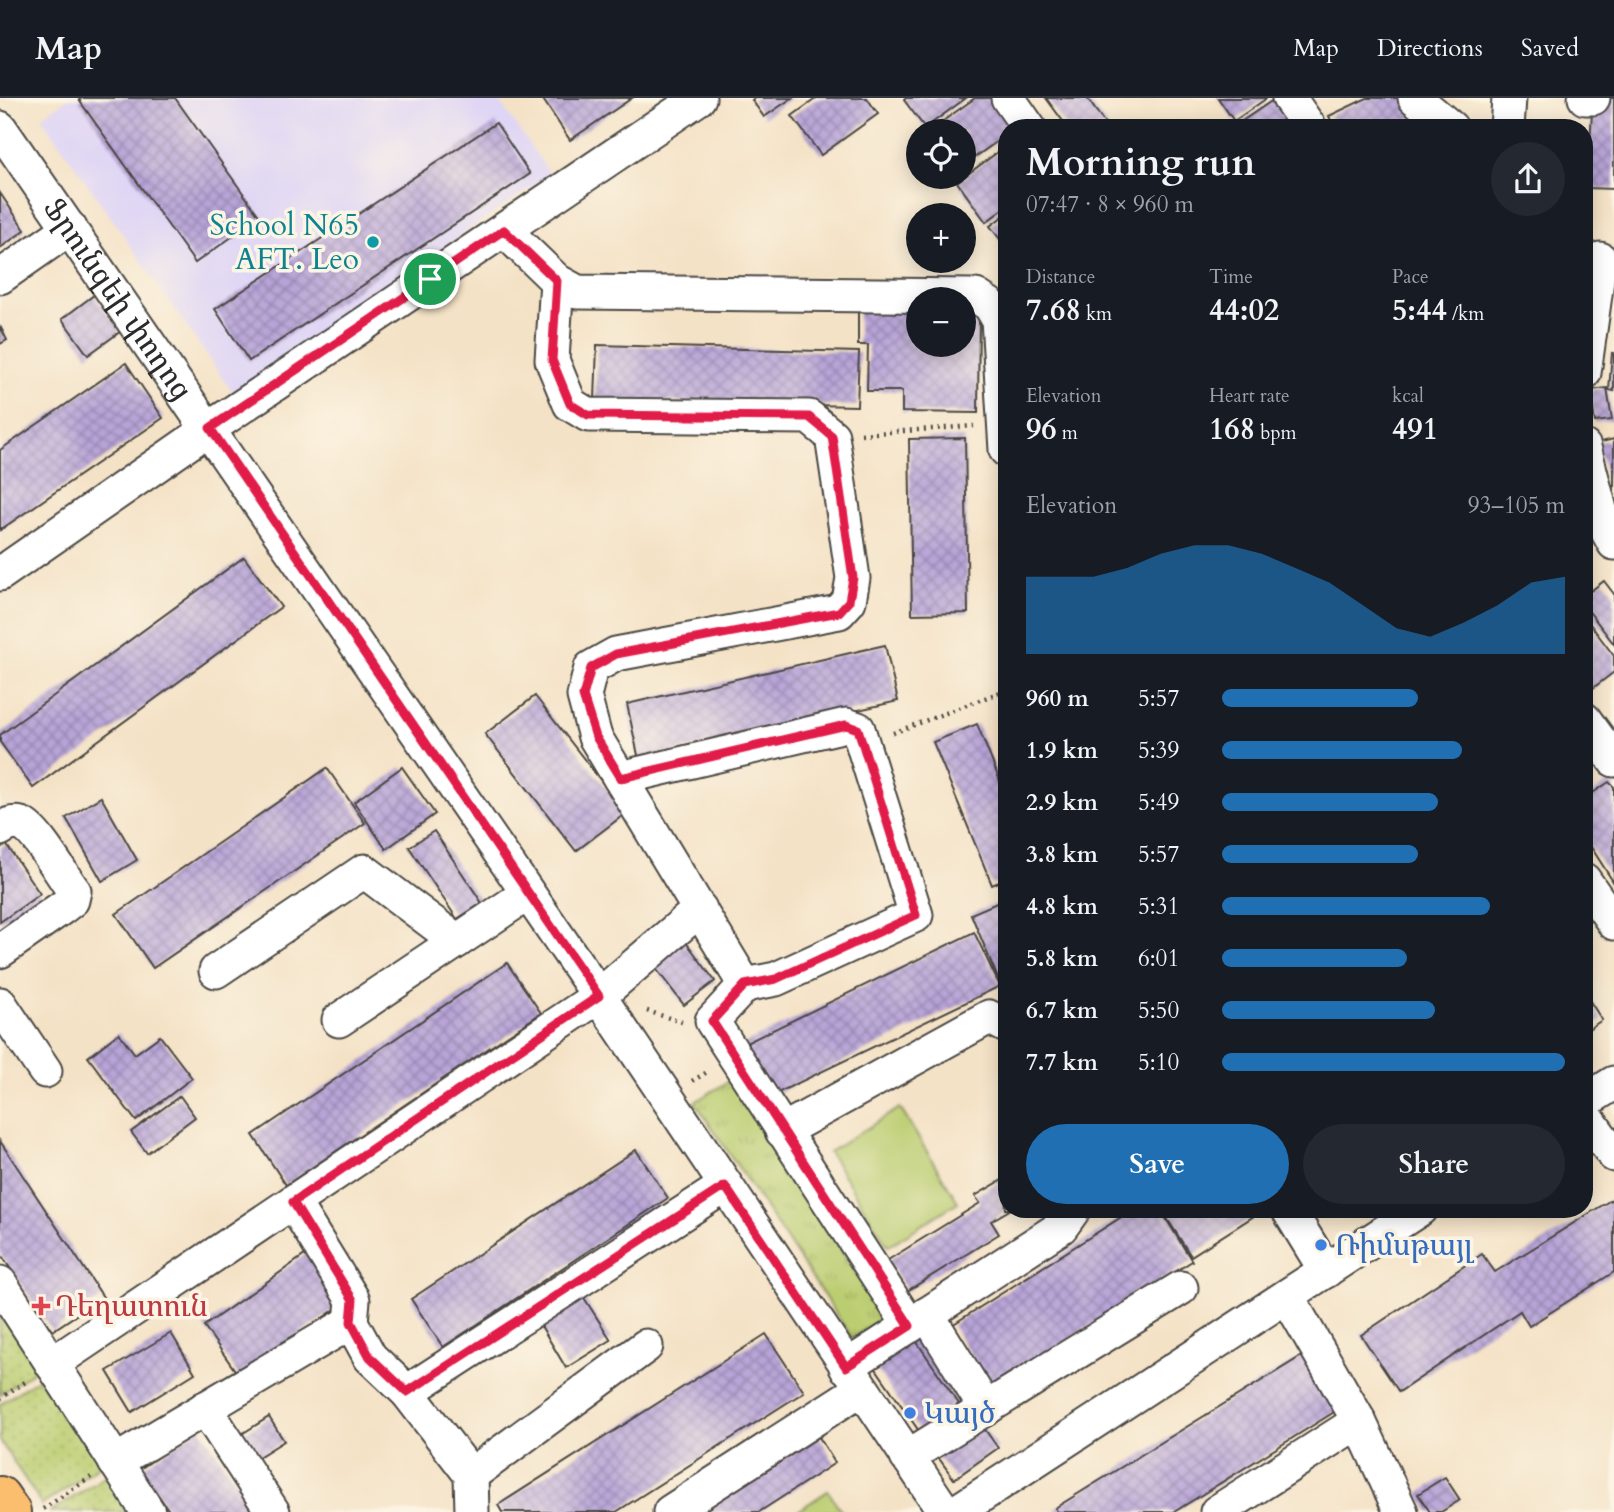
<!DOCTYPE html>
<meta charset="utf-8">
<style>
body{margin:0;font-family:Cardo,"Noto Serif Armenian",serif;background:#242831;color:#f1f3f6;height:100vh;display:flex;flex-direction:column;font-size:26px;white-space:nowrap}
*{box-sizing:border-box;margin:0}
p{font-size:23px;color:#9ea1a6}
.icon{flex:none;width:38px;height:38px;fill:none;stroke:currentColor;stroke-width:2;stroke-linecap:round;stroke-linejoin:round}
.map{position:relative;flex:1;overflow:hidden}
.panel{position:absolute;left:998px;top:21px;width:595px;height:1099px;display:flex;flex-direction:column;background:#171b24;border-radius:28px;box-shadow:0 4px 18px #0003}
.panel>*{flex:none}
.fabs{position:absolute;left:906px;top:21px;display:grid;gap:14px}
.fabs a{display:grid;place-items:center;width:70px;height:70px;border-radius:50%;background:#171b24;box-shadow:0 4px 18px #0003;font-size:35px}
.pin{position:absolute;display:grid;place-items:center;width:60px;height:60px;color:#fff;margin:-30px;border:4px solid #fff;border-radius:50%;box-shadow:0 2px 7px #0007}
.round{display:grid;place-items:center;flex:none;width:74px;height:74px;border-radius:37px;background:#242831}
.head{display:flex;align-items:center;justify-content:space-between;height:119px;padding:0 28px}
h1{font-size:38px;font-weight:700;line-height:52px}
.metrics{display:grid;grid-template-columns:repeat(3,1fr);gap:10px;height:119px;padding:7px 28px}
.metrics div{display:grid;align-content:center}
.metrics b{font-size:30px;font-weight:700}
.metrics small{font-size:19px;font-weight:400}
.metrics p{font-size:19px}
.chart{height:196px;padding:14px 28px}
.chart p{display:flex;justify-content:space-between}
.chart svg{width:100%;height:126px;margin-top:7px;fill:#1f6fb2;opacity:.7}
.cta{display:flex;gap:14px;margin-top:auto;padding:14px 28px}
.cta a{flex:1;height:80px;border-radius:42px;background:#1f6fb2;color:#fff;font-size:28px;font-weight:700;line-height:80px;text-align:center}
.cta a+a{background:#242831;color:#f1f3f6}
ul{padding:0 28px;list-style:none;font-size:23px}
li{display:grid;grid-template-columns:112px 84px 1fr;align-items:center;height:52px}
li i{height:18px;border-radius:9px;background:#1f6fb2}
header{display:flex;align-items:center;gap:42px;box-sizing:border-box;height:98px;padding:0 35px;background:#171b24;border-bottom:2px solid #363941}
header strong{font-size:33px}
nav{display:flex;gap:38px;margin-inline-start:auto;font-size:24px}
.map>svg:first-child{display:block}
.built{fill:#dfd5f5}
.grass{fill:url(#grass-tufts);stroke:#737c4e;stroke-width:2}
.park{fill:url(#park-dots);stroke:#737c4e;stroke-width:2}
.garden{fill:#bbcd71;stroke:#737c4e;stroke-width:2}
.building{fill:url(#building-cross-hatch)}
.lines{fill:none;stroke-linecap:round;stroke-linejoin:round}
.minor-casing{stroke:#494642;stroke-width:37}
.major-casing{stroke:#494642;stroke-width:42}
.path{stroke:#494642;stroke-width:4.5;stroke-dasharray:2 5;stroke-linecap:butt}
.minor{stroke:#fff;stroke-width:33}
.major{stroke:#fbbe6e;stroke-width:38}
.route-casing{stroke:#fff;stroke-width:14}
.route{stroke:#e11d48;stroke-width:9}
.culture-dot{fill:#0f9aa8;stroke:#fcf5e5;stroke-width:2.5}
.shop-dot{fill:#3f7fe0;stroke:#fcf5e5;stroke-width:2.5}
.health-dot{fill:#e0444e;stroke:#fcf5e5;stroke-width:2.5}
.labels{text-anchor:middle;stroke-width:7;stroke-linejoin:round;paint-order:stroke}
.culture-label{font-size:30px;fill:#0d838f;stroke:#fcf5e5;text-anchor:end}
.street-label{font-size:30px;fill:#2b2b2b;stroke:#fcf5e5}
.shop-label{font-size:30px;fill:#366cbe;stroke:#fcf5e5;text-anchor:start}
.health-label{font-size:30px;fill:#be3a42;stroke:#fcf5e5;text-anchor:start}
</style>
<header>
<strong>Map</strong>
<nav><a>Map</a><a>Directions</a><a>Saved</a></nav>
</header>
<div class="map">
<svg width="1614" height="1414" viewBox="0 0 1614 1414">
<defs>
<pattern id="grass-tufts" width="24" height="20" patternUnits="userSpaceOnUse" patternTransform="scale(1.75)"><rect width="24" height="20" fill="#bbcd71"/><path d="M3 7l-1-3M5 7V3M7 7l1-3M15 17l-1-3M17 17v-4M19 17l1-3" fill="none" stroke="#a1b062"/></pattern>
<pattern id="park-dots" width="8" height="8" patternUnits="userSpaceOnUse" patternTransform="scale(1.75)"><rect width="8" height="8" fill="#bbcd71"/><path d="M2 2h.1M6 6h.1" fill="none" stroke="#a1b062" stroke-width="1.8" stroke-linecap="round"/></pattern>
<pattern id="building-cross-hatch" width="8" height="8" patternUnits="userSpaceOnUse" patternTransform="scale(1.75)"><rect width="8" height="8" fill="#b8a4d8"/><path d="M0 0l8 8M0 8l8-8" fill="none" stroke="#9686af"/></pattern>
</defs>
<rect width="100%" height="100%" fill="#fcf5e5"/>
<filter id="ink" filterUnits="userSpaceOnUse"><feTurbulence type="fractalNoise" baseFrequency=".0143" numOctaves="2"/><feDisplacementMap in="SourceGraphic" scale="14" xChannelSelector="R" yChannelSelector="G"/><feConvolveMatrix kernelMatrix="1 2 1 2 8 2 1 2 1" color-interpolation-filters="sRGB"/></filter>
<filter id="wash" filterUnits="userSpaceOnUse"><feTurbulence type="fractalNoise" baseFrequency=".00686" numOctaves="4" result="noise"/><feDisplacementMap in="SourceGraphic" scale="28" xChannelSelector="R" yChannelSelector="G"/><feGaussianBlur stdDeviation="1.57" result="paint"/><feColorMatrix in="noise" values="0 0 0 0 0 0 0 0 0 0 0 0 0 0 0 0 0 1.4 0 .05"/><feComposite in="paint" operator="in"/></filter>
<g filter="url(#wash)">
<rect width="100%" height="100%" fill="#f4e2c6"/>
<path class="built" d="M69,0H497L550,76L233,295L41,19Z"/>
<path class="grass" d="M732,981L884,1219L852,1240L695,1004Z"/>
<g class="park">
<path d="M0,1201L43,1267L0,1296Z"/>
<path d="M48,1274L107,1363L42,1407L0,1343V1306Z"/>
<path d="M112,1374L138,1414H51Z"/>
</g>
<g class="garden">
<path d="M900,1010L958,1104L888,1148L829,1054Z"/>
<path d="M828,1393L842,1414H796Z"/>
</g>
<g id="blocks">
<g class="building">
<path d="M82,0H175L260,119L195,165L79,2Z"/>
<path d="M542,0H632L570,42Z"/>
<path d="M755,0H792L764,19L752,2Z"/>
<path d="M817,0H867L878,16L821,57L792,18Z"/>
<path d="M906,0H966L925,30L904,2Z"/>
<path d="M975,0H992L1013,30H1006V37L964,67V33H929Z"/>
<path d="M1046,0H1087L1108,30H1068Z"/>
<path d="M1218,0H1267L1234,23Z"/>
<path d="M1367,0H1403L1412,19L1390,30H1334L1329,18Z"/>
<path d="M1593,0H1614V91L1587,90Z"/>
<path d="M1273,2L1292,30H1232Z"/>
<path d="M496,25L530,76L249,263L215,211Z"/>
<path d="M1006,48V109L986,124L957,84Z"/>
<path d="M0,95L25,132L0,150Z"/>
<path d="M1006,116V149L990,128Z"/>
<path d="M94,197L121,233L88,257L62,221Z"/>
<path d="M858,210L919,211V247H964V211H979L978,315L902,314V293H867L868,247H858Z"/>
<path d="M0,228L7,242L0,246Z"/>
<path d="M597,247L859,254L857,308L595,302Z"/>
<path d="M1612,255H1614V293L1609,292Z"/>
<path d="M126,265L163,320L0,432V352Z"/>
<path d="M1607,290L1612,322L1595,324L1590,292Z"/>
<path d="M965,340L968,515L912,516L909,341Z"/>
<path d="M1614,341V403L1597,345Z"/>
<path d="M244,459L281,509L33,690L0,644V637Z"/>
<path d="M1604,483L1614,496V546L1584,507V498Z"/>
<path d="M1584,518L1614,558V574L1584,597Z"/>
<path d="M885,547L898,603L639,662L627,606Z"/>
<path d="M535,598L626,715L576,753L485,636Z"/>
<path d="M977,626L1006,698V781L992,787L933,644Z"/>
<path d="M402,669L435,716L386,751L354,704Z"/>
<path d="M327,670L365,725L153,870L116,816Z"/>
<path d="M1609,684L1614,689V785L1584,738V701Z"/>
<path d="M101,699L137,762L102,783L66,720Z"/>
<path d="M434,733L482,805L457,821L409,749Z"/>
<path d="M6,746L40,796L0,824V750Z"/>
<path d="M1006,801V900L971,816Z"/>
<path d="M974,834L1000,888L767,1000L742,947Z"/>
<path d="M686,844L715,883L684,907L654,868Z"/>
<path d="M507,865L541,915L286,1087L253,1037Z"/>
<path d="M1584,894L1602,922L1584,934Z"/>
<path d="M119,935L135,956L160,938L192,980L136,1023L88,959Z"/>
<path d="M180,998L195,1019L147,1055L131,1034Z"/>
<path d="M0,1043L103,1199L52,1233L0,1155Z"/>
<path d="M636,1052L668,1100L443,1249L411,1201Z"/>
<path d="M1004,1081L1006,1111H1011L991,1123L999,1136L907,1193L888,1162L980,1105L975,1098Z"/>
<path d="M1614,1100V1174L1529,1228L1520,1213L1399,1294L1361,1237L1482,1156L1495,1174Z"/>
<path d="M1134,1111H1160L1192,1163L992,1291L952,1227Z"/>
<path d="M1161,1111H1265L1191,1158Z"/>
<path d="M312,1152L347,1203L239,1278L204,1228Z"/>
<path d="M581,1195L611,1242L566,1270L537,1221Z"/>
<path d="M910,1234L959,1306L919,1333L870,1262Z"/>
<path d="M171,1235L195,1275L132,1314L107,1273Z"/>
<path d="M766,1236L804,1294L616,1414H502L498,1407Z"/>
<path d="M1305,1256L1339,1311L1174,1414H1058L1055,1410Z"/>
<path d="M269,1319L284,1343L247,1366L232,1342Z"/>
<path d="M979,1323L998,1350L954,1381L935,1355Z"/>
<path d="M200,1330L257,1414H170L140,1371Z"/>
<path d="M819,1339L835,1365L759,1414H702Z"/>
<path d="M1445,1379L1460,1402L1441,1414H1430L1418,1396Z"/>
</g>
</g>
</g>
<g filter="url(#ink)">
<use href="#blocks" fill-opacity="0" stroke="#494642" stroke-width="2"/>
<g class="lines">
<defs>
<g id="minor">
<path d="M1008,0L1029,30"/>
<path d="M1289,0L1310,30"/>
<path d="M1415,0L1451,30"/>
<path d="M1585,0H1593"/>
<path id="s1" d="M0,30L599,898L945,1414"/>
<path d="M1507,30L1509,0"/>
<path d="M504,132L557,183L577,194L976,198L990,207L998,221L1006,352"/>
<path d="M0,179L70,130"/>
<path d="M557,183L552,262L570,306L588,317L809,319L832,338L853,480L849,503L839,514L616,556L591,570L584,598L595,639L745,887"/>
<path d="M1584,275L1600,161"/>
<path d="M1584,349L1604,427L1614,445"/>
<path d="M0,476L210,330L699,0"/>
<path d="M1584,621L1614,662"/>
<path d="M620,680L846,627L858,631L916,817L776,881L745,887L712,923L910,1228"/>
<path d="M0,731C6,727 14,724 21,726C36,731 63,779 74,793L72,802L63,809L0,853"/>
<path d="M1584,782L1614,825"/>
<path d="M216,873L364,773L457,843"/>
<path d="M0,906L45,973"/>
<path d="M339,922L527,796"/>
<path d="M1584,1004L1614,985"/>
<path d="M1584,1016L1614,1057"/>
<path d="M782,1033L989,919L1006,928"/>
<path d="M293,1104L353,1202L351,1224"/>
<path d="M1288,1111L1326,1173"/>
<path d="M0,1185L148,1414"/>
<path d="M1287,1198L1359,1323L1401,1414"/>
<path d="M927,1216L986,1311"/>
<path d="M52,1266L599,898L700,811"/>
<path d="M846,1269L1061,1129L1074,1111"/>
<path d="M407,1294L725,1088"/>
<path d="M205,1310L273,1414"/>
<path d="M907,1359L1181,1190"/>
<path d="M115,1364L351,1224L370,1259L407,1294L471,1377L472,1414"/>
<path d="M471,1377L646,1248"/>
<path d="M670,1414L861,1291"/>
<path d="M956,1414L1420,1111"/>
<path d="M1217,1414L1359,1323"/>
</g>
<path id="major" d="M0,1398L11,1414"/>
</defs>
<use href="#minor" class="minor-casing"/>
<use href="#major" class="major-casing"/>
<g class="path">
<path d="M861,336L974,328"/>
<path d="M893,635L1006,592"/>
<path d="M647,913L682,924"/>
<path d="M692,983L709,973"/>
<path d="M0,1301L28,1282"/>
<path d="M43,1411L91,1379"/>
</g>
<use href="#minor" class="minor"/>
<use href="#major" class="major"/>
</g>
</g>
<g class="lines" filter="url(#ink)">
<defs>
<path id="route" d="M504,132L557,183L552,262L570,306L588,317L809,319L832,338L853,480L849,503L839,514L616,556L591,570L583,598L596,639L621,680L846,627L858,631L916,817L776,881L745,887L712,923L910,1228L846,1269L725,1088L407,1294L370,1259L351,1224L353,1202L293,1104L599,898L210,330Z"/>
</defs>
<use href="#route" class="route-casing"/>
<use href="#route" class="route"/>
</g>
<circle class="culture-dot" cx="373" cy="144" r="7"/>
<g class="shop-dot">
<circle cx="1321" cy="1147" r="7"/>
<circle cx="910" cy="1315" r="7"/>
</g>
<path class="health-dot" d="M37.5 1197.5h7v7h7v7h-7v7h-7v-7h-7v-7h7z"/>
<g class="labels">
<g class="culture-label">
<text x="359" y="137">School N65<tspan x="359" dy="34">AFT. Leo</tspan></text>
</g>
<g class="street-label">
<text dy="10" stroke="none"><textPath href="#s1" startOffset="208">Ֆրունզեի փողոց</textPath></text>
</g>
<g class="shop-label">
<text x="1335" y="1157">Ռիմսթայլ</text>
<text x="924" y="1325">Կայծ</text>
</g>
<g class="health-label">
<text x="55" y="1218">Դեղատուն</text>
</g>
</g>
</svg>
<div class="fabs">
<a><svg class="icon" aria-label="locate" viewBox="0 0 24 24"><circle cx="12" cy="12" r="6"/><path d="M12 2v4M12 18v4M2 12h4M18 12h4"/></svg></a>
<a>+</a>
<a>−</a>
</div>
<div class="pin" style="left:430px;top:181px;background:#1e9e55"><svg class="icon" aria-label="arrive" viewBox="0 0 24 24"><path d="M6 21V4h12l-3 4 3 4H6"/></svg></div>
<section class="panel">
<div class="head"><div><h1>Morning run</h1><p>07:47 · 8 × 960 m</p></div><a class="round"><svg class="icon" aria-label="share" viewBox="0 0 24 24"><path d="M12 15V3M7 8l5-5 5 5M5 13v7h14v-7"/></svg></a></div>
<div class="metrics">
<div><p>Distance</p><b>7.68<small> km</small></b></div>
<div><p>Time</p><b>44:02</b></div>
<div><p>Pace</p><b>5:44<small> /km</small></b></div>
</div>
<div class="metrics">
<div><p>Elevation</p><b>96<small> m</small></b></div>
<div><p>Heart rate</p><b>168<small> bpm</small></b></div>
<div><p>kcal</p><b>491</b></div>
</div>
<div class="chart"><p><span>Elevation</span>93–105 m</p>
<svg viewBox="0 0 160 44" preserveAspectRatio="none"><path d="M0 44V17L10 17L20 17L30 14L40 9L50 6L60 6L70 9L80 14L90 19L100 27L110 35L120 38L130 33L140 27L150 19L160 17V44z"/></svg>
</div>
<ul>
<li><b>960 m</b>5:57<i style="width:57%"></i></li>
<li><b>1.9 km</b>5:39<i style="width:70%"></i></li>
<li><b>2.9 km</b>5:49<i style="width:63%"></i></li>
<li><b>3.8 km</b>5:57<i style="width:57%"></i></li>
<li><b>4.8 km</b>5:31<i style="width:78%"></i></li>
<li><b>5.8 km</b>6:01<i style="width:54%"></i></li>
<li><b>6.7 km</b>5:50<i style="width:62%"></i></li>
<li><b>7.7 km</b>5:10<i style="width:100%"></i></li>
</ul>
<div class="cta"><a>Save</a><a>Share</a></div>
</section>
</div>
